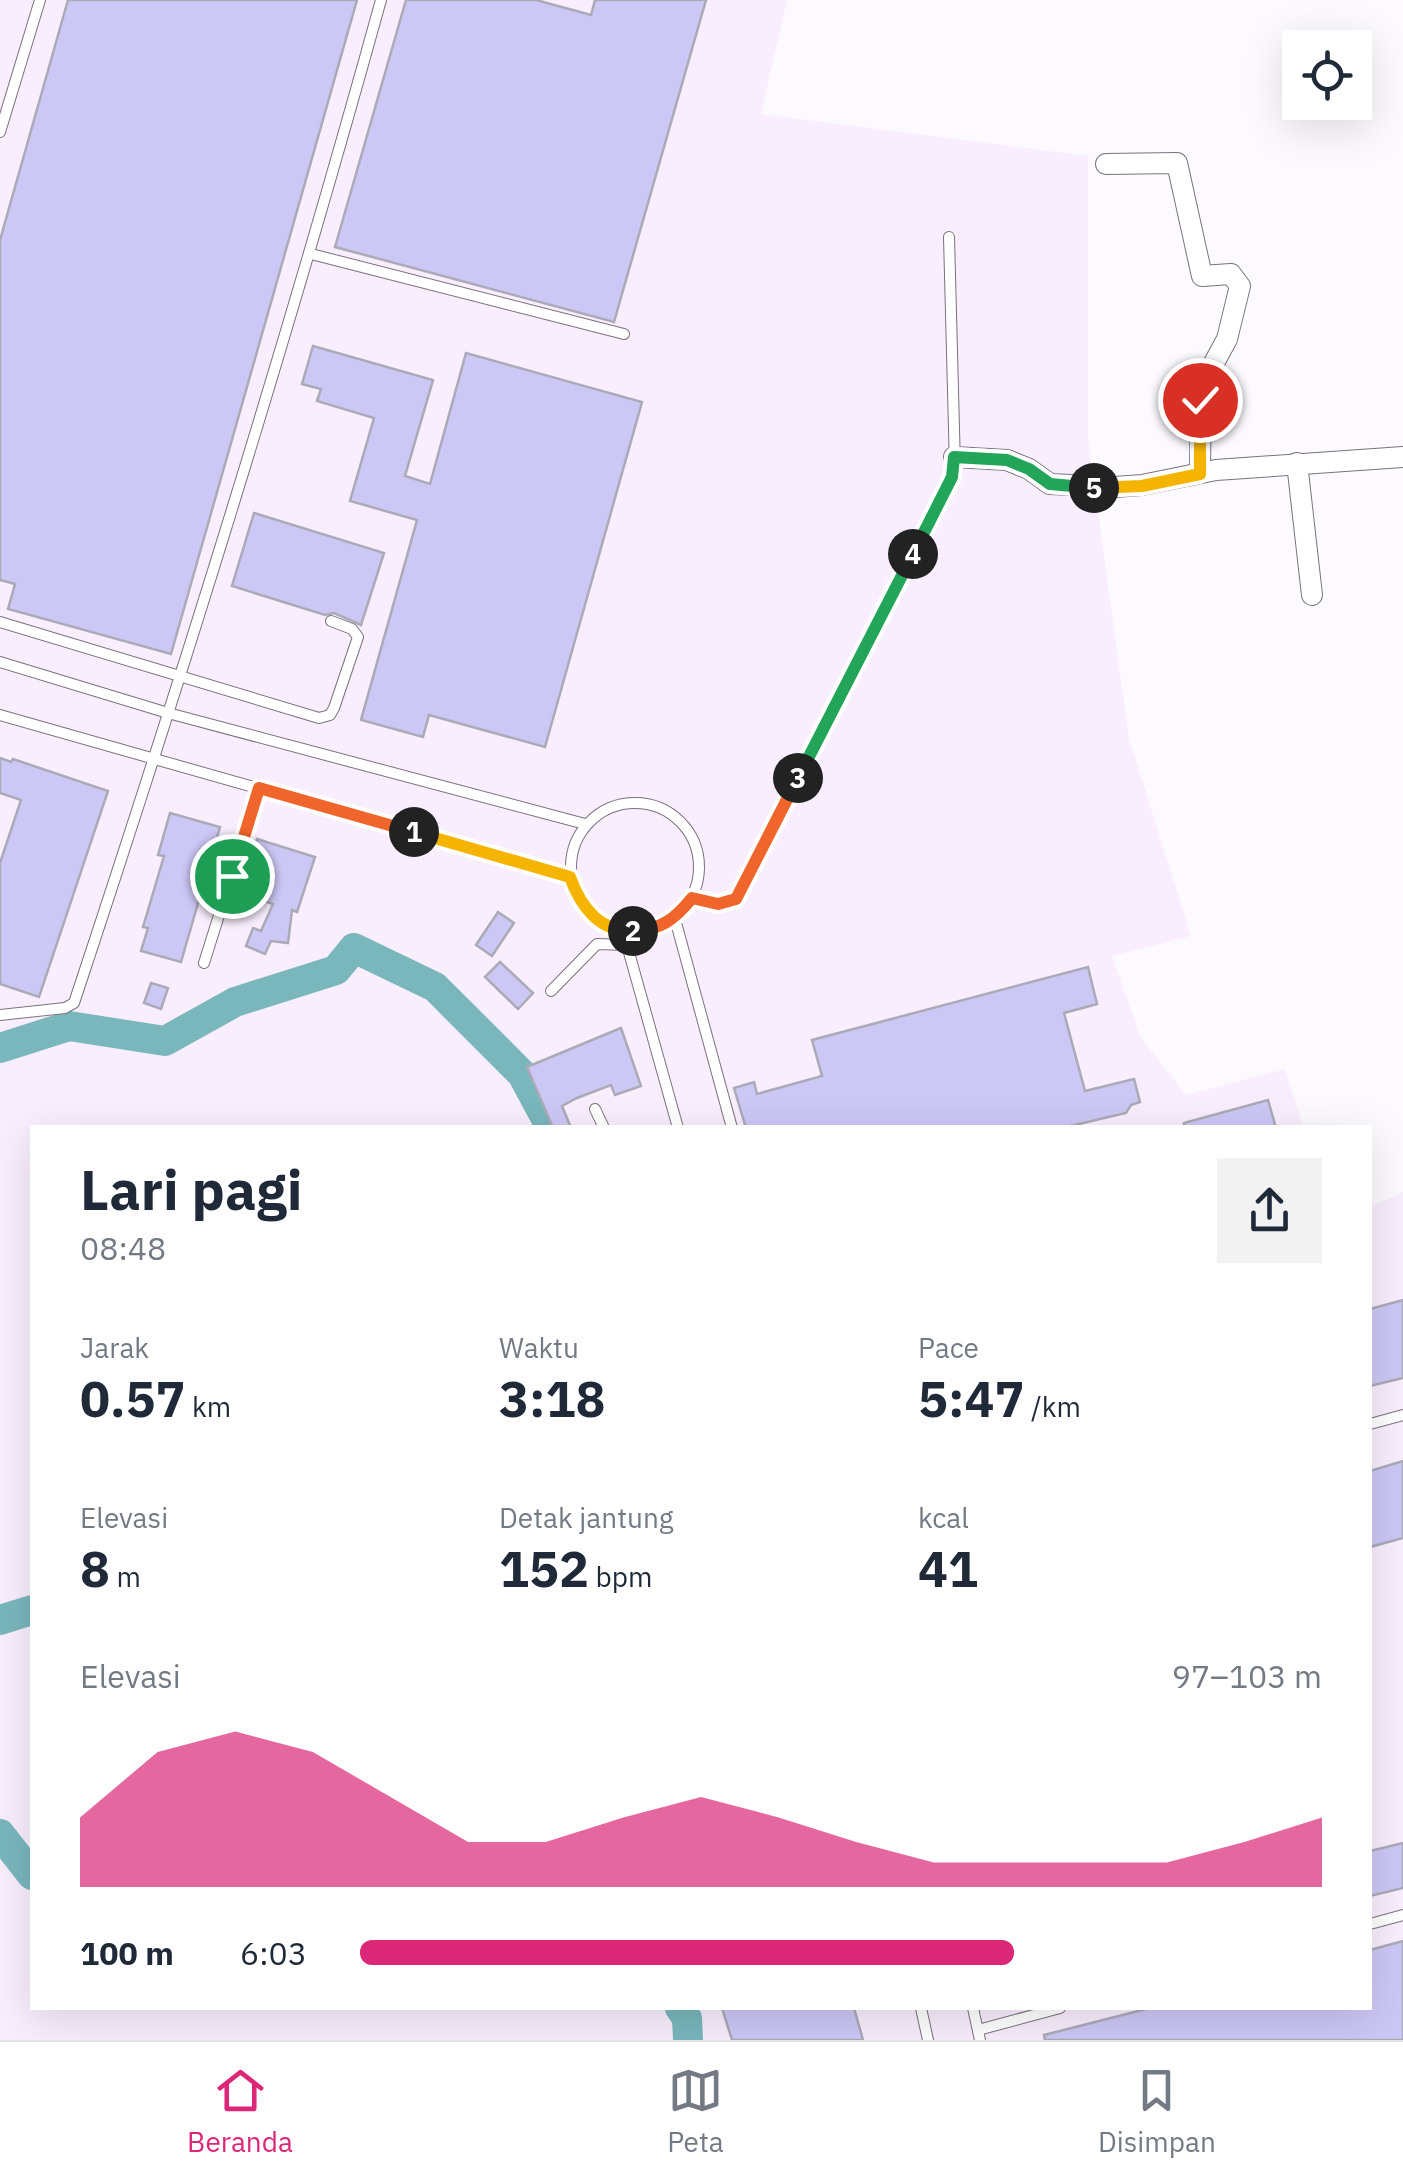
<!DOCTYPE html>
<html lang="id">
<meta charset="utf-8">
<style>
body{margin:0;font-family:"IBM Plex Sans",sans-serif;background:#f2f2f3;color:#1f2937;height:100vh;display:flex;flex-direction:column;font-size:38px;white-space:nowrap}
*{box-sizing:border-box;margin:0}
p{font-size:32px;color:#747a83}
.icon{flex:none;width:55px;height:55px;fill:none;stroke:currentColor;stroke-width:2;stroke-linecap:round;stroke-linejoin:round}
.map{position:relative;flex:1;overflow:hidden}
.side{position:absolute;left:30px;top:1125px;width:1342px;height:885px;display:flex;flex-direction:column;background:#fff;border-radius:0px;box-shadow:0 10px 40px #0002}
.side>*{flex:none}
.tools{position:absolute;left:1282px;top:30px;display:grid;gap:20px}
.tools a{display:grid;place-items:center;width:90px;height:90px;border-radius:0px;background:#fff;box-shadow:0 10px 40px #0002;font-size:50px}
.pin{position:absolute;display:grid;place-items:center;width:85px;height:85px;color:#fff;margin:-42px;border:5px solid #fff;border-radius:50%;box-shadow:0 2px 10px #0007}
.km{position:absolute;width:50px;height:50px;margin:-25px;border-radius:50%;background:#222;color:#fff;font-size:28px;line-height:50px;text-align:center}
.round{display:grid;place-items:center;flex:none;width:105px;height:105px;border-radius:0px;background:#f2f2f3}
.headline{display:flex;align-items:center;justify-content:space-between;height:170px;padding:0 50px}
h1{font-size:55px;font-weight:700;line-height:75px}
.figures{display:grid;grid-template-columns:repeat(3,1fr);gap:15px;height:170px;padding:10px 50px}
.figures div{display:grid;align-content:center}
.figures b{font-size:50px;font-weight:700}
.figures small{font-size:28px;font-weight:400}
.figures p{font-size:28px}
.chart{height:280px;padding:20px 50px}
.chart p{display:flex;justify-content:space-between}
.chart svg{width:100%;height:180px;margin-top:10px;fill:#db2777;opacity:.7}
ul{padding:0 50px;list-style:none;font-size:32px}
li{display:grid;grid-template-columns:160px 120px 1fr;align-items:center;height:75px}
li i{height:25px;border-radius:12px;background:#db2777}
.tab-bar{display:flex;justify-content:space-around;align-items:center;height:140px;border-top:2px solid #e0e1e3;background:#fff;font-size:28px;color:#747a83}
.tab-bar a{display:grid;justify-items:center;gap:5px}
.tab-bar .selected{color:#db2777}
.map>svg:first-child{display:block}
.built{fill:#f9eefd}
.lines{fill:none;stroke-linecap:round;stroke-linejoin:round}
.river{stroke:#79b7bd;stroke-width:30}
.building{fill:#cdc7f6;stroke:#abaab7;stroke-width:2.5}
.lane-casing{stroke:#7a727d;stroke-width:12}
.street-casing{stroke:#7a727d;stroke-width:22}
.path{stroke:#b1aeb2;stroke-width:2.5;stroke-dasharray:10 5;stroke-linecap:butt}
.lane{stroke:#fff;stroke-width:10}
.street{stroke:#fff;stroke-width:20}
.split-1-casing{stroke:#fff;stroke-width:20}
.split-2-casing{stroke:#fff;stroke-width:20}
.split-3-casing{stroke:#fff;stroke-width:20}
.split-4-casing{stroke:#fff;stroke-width:20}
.split-5-casing{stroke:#fff;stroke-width:20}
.split-6-casing{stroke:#fff;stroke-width:20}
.split-1{stroke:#f0652b;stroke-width:12}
.split-2{stroke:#f5b400;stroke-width:12}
.split-3{stroke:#f0652b;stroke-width:12}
.split-4{stroke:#22a559;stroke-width:12}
.split-5{stroke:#22a559;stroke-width:12}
.split-6{stroke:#f5b400;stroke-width:12}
</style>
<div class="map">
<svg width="1403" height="2040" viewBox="0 0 1403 2040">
<rect width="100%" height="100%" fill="#fdfaff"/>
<path class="built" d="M0,0H787L761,114L1088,156V439L1129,739L1191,936L1112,956L1141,1038L1186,1095L1285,1069L1303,1127L32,1128V2008H1370V1207L1403,1192V2040H0Z"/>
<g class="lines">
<g class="river">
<path d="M0,1048L69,1026L165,1041L235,1002L336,970L354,948L435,987L522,1074L551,1128"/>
<path d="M0,1620L32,1610"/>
<path d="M0,1834L32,1875"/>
<path d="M680,2008L687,2018L688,2040"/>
</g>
</g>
<g class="building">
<path d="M68,0H357L171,654L8,609L15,584L0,580V240Z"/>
<path d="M406,0H536L591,15L595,0H706L614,322L335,247Z"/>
<path d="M313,346L433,380L405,476L430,484L466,353L642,402L545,747L429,715L423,737L361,720L417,520L350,501L374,418L317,401L321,389L302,384Z"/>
<path d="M254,513L384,553L361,625L334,613L325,615L232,586Z"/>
<path d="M0,758L11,762L13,759L108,791L39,997L0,984V863L21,800L0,793Z"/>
<path d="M170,813L220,827L181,962L141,951L148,928L143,927L164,856L158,855Z"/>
<path d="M257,839L315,857L297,912L292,910L288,943L271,941L265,954L246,946L253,928L261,931L273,904L240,893Z"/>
<path d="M498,912L514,923L492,956L476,945Z"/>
<path d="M500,962L533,993L518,1009L485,977Z"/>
<path d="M1088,967L1097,1004L1064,1013L1085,1091L1134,1079L1140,1102L1131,1105L1126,1113L1062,1128H746L734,1088L754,1082L757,1094L822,1076L812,1040Z"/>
<path d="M151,983L168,988L161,1009L144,1003Z"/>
<path d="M621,1028L641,1086L615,1095L611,1085L577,1098L562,1106L571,1128H553L527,1067Z"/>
<path d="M1268,1100L1276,1128H1184V1123Z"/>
<path d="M1403,1300V1378L1370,1386V1309Z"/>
<path d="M1403,1461V1538L1370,1547V1471Z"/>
<path d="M1403,1843V1888L1370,1896V1851Z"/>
<path d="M1403,1941V2040H1045L1044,2035L1150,2008H1370V1950Z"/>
<path d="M722,2008H854L863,2040H732Z"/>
</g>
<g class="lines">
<defs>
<g id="lane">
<path d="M0,132L40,0"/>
<path d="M949,237L955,467"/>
<path d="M311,254L624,334"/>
<path d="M0,622L319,718L330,715L334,708L358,637L352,629L331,621"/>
<path d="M0,662L168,713L585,824"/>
<path d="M0,715L570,877"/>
<circle cx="635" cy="867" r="64"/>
<path d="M675,919L732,1128"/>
<path d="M623,931L678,1128"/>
<path d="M204,963L259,788"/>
<path d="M551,991L597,944L627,945"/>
<path d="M0,1015L65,1008L74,1003C184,671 288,337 381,0"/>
<path d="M595,1109L604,1128"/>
<path d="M1370,1424L1403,1415"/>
<path d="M1370,1924L1403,1915"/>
<path d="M921,2008L928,2040"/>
<path d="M973,2008L980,2040"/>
<path d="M978,2030L1060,2008"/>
</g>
<g id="street">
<path d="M1106,164L1177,163L1202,276L1231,274L1240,286L1227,339L1201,387L1200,473"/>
<path d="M954,457L1007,460L1029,469L1050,484L1115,487L1142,485L1216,470L1403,457"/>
<path d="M1297,463L1312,595"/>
</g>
</defs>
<use href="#lane" class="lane-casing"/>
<use href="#street" class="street-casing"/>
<path class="path" d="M692,898L718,904L736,899L952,478"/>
<use href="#lane" class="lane"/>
<use href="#street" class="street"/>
</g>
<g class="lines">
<defs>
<path id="split-1" d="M232,876L259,788L414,832"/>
<path id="split-2" d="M414,832L570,877C580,905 599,932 633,931"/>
<path id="split-3" d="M633,931C661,930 675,919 692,898L718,904L736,899L798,778"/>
<path id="split-4" d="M798,778L913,554"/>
<path id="split-5" d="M913,554L952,477L954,457L1007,460L1029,469L1050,484L1094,488"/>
<path id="split-6" d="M1094,488L1142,486L1200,474V400"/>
</defs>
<use href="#split-1" class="split-1-casing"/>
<use href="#split-2" class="split-2-casing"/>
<use href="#split-3" class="split-3-casing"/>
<use href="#split-4" class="split-4-casing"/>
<use href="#split-5" class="split-5-casing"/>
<use href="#split-6" class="split-6-casing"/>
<use href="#split-1" class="split-1"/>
<use href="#split-2" class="split-2"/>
<use href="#split-3" class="split-3"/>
<use href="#split-4" class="split-4"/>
<use href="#split-5" class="split-5"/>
<use href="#split-6" class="split-6"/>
</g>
</svg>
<div class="tools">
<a><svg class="icon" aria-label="locate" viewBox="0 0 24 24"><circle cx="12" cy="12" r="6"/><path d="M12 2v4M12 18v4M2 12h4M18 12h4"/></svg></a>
</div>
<div class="pin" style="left:232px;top:876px;background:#1e9e55"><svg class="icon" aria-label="arrive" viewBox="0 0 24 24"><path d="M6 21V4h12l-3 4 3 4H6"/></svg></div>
<div class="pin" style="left:1200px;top:400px;background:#d93025"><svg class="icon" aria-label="check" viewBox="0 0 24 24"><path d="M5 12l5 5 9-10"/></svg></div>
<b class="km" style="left:414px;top:832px">1</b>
<b class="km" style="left:633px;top:931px">2</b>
<b class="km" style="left:798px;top:778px">3</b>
<b class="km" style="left:913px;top:554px">4</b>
<b class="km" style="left:1094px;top:488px">5</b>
<section class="side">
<div class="headline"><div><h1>Lari pagi</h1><p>08:48</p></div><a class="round"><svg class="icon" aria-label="share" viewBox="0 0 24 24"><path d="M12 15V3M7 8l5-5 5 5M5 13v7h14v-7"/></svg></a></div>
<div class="figures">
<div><p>Jarak</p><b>0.57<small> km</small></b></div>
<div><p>Waktu</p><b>3:18</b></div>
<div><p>Pace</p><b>5:47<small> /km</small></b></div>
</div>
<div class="figures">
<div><p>Elevasi</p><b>8<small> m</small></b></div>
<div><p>Detak jantung</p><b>152<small> bpm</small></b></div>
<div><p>kcal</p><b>41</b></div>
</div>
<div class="chart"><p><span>Elevasi</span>97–103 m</p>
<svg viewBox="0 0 160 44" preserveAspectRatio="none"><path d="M0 44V27L10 11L20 6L30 11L40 22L50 33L60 33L70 27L80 22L90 27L100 33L110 38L120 38L130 38L140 38L150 33L160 27V44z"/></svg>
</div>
<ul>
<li><b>100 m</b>6:03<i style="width:68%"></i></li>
</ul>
</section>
</div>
<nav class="tab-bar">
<a class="selected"><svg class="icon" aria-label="home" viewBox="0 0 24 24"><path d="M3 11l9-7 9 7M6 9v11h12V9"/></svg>Beranda</a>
<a><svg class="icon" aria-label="map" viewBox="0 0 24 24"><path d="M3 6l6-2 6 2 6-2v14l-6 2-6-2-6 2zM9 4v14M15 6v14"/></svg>Peta</a>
<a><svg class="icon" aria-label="saved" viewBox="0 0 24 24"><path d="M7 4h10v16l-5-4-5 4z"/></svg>Disimpan</a>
</nav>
